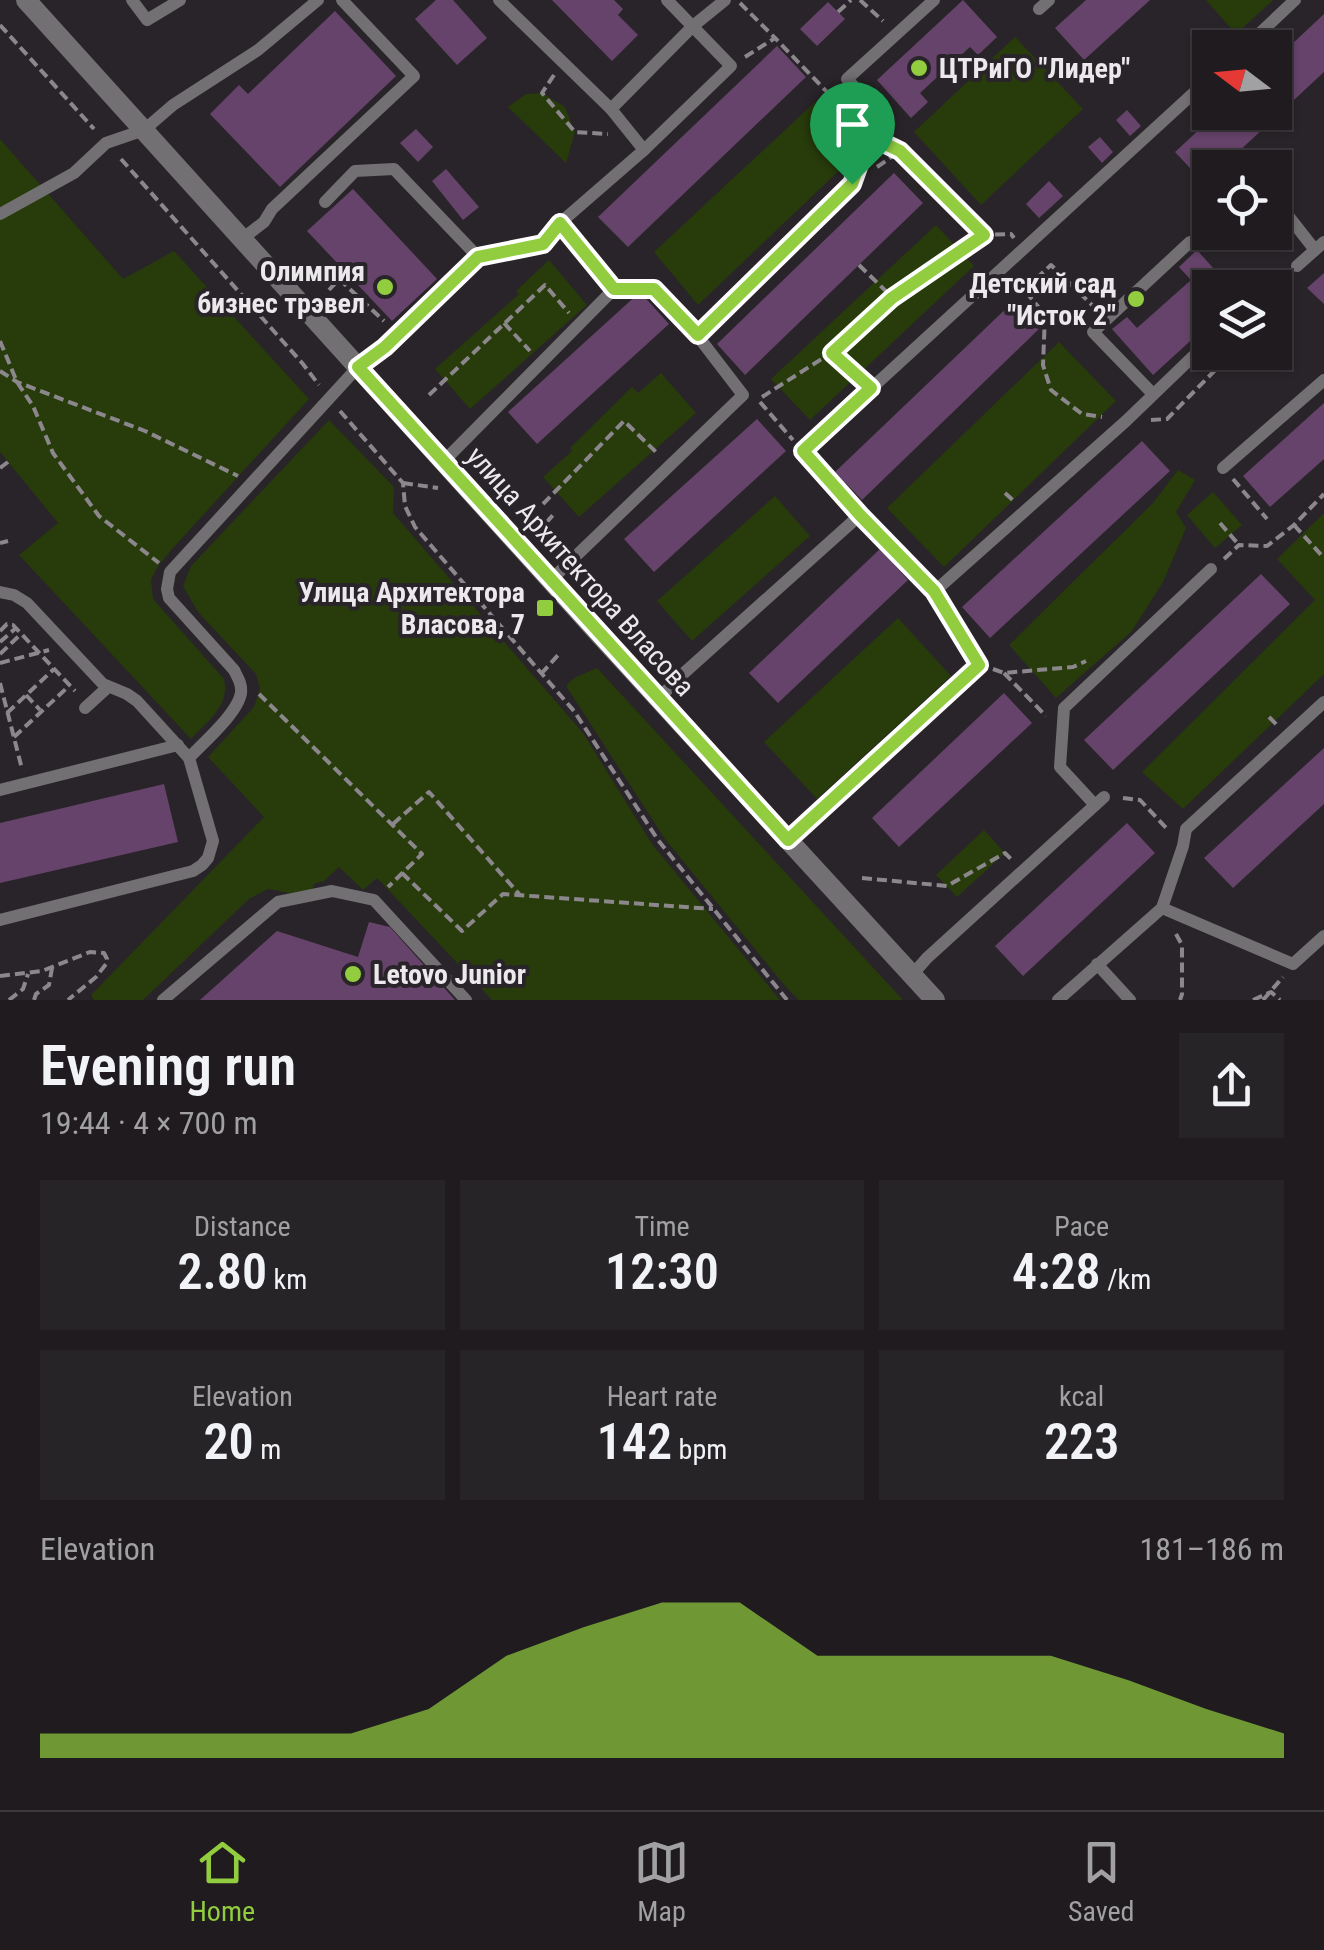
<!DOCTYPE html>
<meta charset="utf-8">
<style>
body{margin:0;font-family:"Roboto Condensed",sans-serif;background:#272428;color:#f1f3f6;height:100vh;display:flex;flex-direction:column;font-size:38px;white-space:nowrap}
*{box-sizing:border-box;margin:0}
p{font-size:32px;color:#a1a1a4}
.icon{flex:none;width:55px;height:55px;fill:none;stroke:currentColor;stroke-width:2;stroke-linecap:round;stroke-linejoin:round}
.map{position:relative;height:1000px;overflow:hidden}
.drawer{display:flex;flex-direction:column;background:#1f1b1f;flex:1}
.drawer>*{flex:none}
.needle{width:65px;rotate:286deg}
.buttons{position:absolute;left:1192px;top:30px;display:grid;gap:20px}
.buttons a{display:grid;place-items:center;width:100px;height:100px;border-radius:0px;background:#1f1b1f;box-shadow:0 2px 8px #0004,0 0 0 2px #3c393d;font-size:50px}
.pin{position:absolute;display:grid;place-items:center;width:85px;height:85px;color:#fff;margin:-102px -42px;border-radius:50% 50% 50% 0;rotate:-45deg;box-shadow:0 0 10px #0007}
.pin .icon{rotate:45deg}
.round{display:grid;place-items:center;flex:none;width:105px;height:105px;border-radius:0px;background:#272428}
.headline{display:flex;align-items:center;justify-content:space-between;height:170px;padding:0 40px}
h1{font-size:55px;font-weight:600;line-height:75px}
.figures{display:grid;grid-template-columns:repeat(3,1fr);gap:15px;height:170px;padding:10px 40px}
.figures div{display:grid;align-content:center;border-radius:0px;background:#272428;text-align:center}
.figures b{font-size:50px;font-weight:600}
.figures small{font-size:28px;font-weight:400}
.figures p{font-size:28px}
.chart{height:280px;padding:20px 40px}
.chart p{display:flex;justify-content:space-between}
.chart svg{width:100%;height:180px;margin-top:10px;fill:#91cd3f;opacity:.7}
.tab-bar{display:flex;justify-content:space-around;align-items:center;height:140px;border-top:2px solid #3c393d;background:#1f1b1f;font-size:28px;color:#a1a1a4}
.tab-bar a{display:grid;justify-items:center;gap:5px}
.tab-bar .on{color:#91cd3f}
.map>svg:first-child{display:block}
.green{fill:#273b0b}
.building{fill:#66436a}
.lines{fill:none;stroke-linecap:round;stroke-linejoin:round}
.path{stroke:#8b878c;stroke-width:4;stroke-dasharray:10 5;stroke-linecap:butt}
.service{stroke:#727072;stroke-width:12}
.tertiary{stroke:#727072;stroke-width:20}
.route-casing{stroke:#fff;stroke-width:20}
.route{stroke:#91cd3f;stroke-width:12}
.poi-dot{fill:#91cd3f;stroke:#292429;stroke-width:4}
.labels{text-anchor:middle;stroke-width:8;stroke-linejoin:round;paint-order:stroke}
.poi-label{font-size:28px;font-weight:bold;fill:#ece9ed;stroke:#292429;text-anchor:end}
.street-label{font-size:28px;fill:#ece9ed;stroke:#292429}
</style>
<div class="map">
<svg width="1324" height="1000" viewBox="0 0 1324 1000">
<rect width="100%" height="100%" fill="#292429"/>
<g class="green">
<path d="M1206,0H1273L1236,34Z"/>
<path d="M1015,37L1083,109L981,205L914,132Z"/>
<path d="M542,93L565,107L575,132L566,163L508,107L526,94Z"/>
<path d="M815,102L847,163L698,305L654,252Z"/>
<path d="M0,139L123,279L174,251L309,399L173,548L158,566L151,580L153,599L224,679C230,706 208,721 191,739L19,555L58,523L0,452Z"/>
<path d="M936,225L974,266L810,420L771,379Z"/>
<path d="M549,260L587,305L470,409L435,369L519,294L516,291Z"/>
<path d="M1059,342L1116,401L944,567L887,508Z"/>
<path d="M661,373L696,413L579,517L543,477L572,451L570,448L632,387L638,393Z"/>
<path d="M329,420L394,487L393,513L583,733L652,844L780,1000H492L377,878L363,890L339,867L324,881L314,884L310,895L295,894L268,889L249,899L143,1000H94L91,995L264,817L208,757L254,707L260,688L256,674L198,612L183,586L191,566Z"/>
<path d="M1178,470L1195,480L1176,512L1186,528L1163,582L1132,631L1056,698L1009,645L1153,503Z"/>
<path d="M1213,492L1242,525L1215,548L1187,515Z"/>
<path d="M775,496L810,536L692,641L657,601Z"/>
<path d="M1324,513V674L1183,809L1142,772L1315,600L1277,559Z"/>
<path d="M898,618L951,676L817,799L764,742Z"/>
<path d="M597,668L903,1000H799L785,986L665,839L566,686L574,678Z"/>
<path d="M984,830L1005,853L957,897L936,875Z"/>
</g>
<g class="building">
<path d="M436,0H453L487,38L457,65L415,19Z"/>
<path d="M552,0H614L623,9L618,15L638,35L612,61Z"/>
<path d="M963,0L997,37L978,55L970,47L920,93L928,102L911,118L877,80Z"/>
<path d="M1086,0H1150L1084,60L1055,28Z"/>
<path d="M828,2L845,19L817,46L800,29Z"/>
<path d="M335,11L396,76L280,187L210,114L239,85L248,94Z"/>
<path d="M1324,14V72L1221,168H1210V178L1204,183L1175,152L1218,112H1275V60Z"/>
<path d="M777,46L806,77L628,247L598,217Z"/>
<path d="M1127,110L1141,126L1130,136L1116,120Z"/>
<path d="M416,129L433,147L418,162L400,143Z"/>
<path d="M1100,137L1113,152L1102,163L1088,147Z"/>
<path d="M446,169L479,207L463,220L432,181Z"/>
<path d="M894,173L923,203L745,375L717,344Z"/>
<path d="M1049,181L1063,196L1039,218L1026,204Z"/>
<path d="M353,189L437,279L392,321L307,231Z"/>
<path d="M1197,250L1231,288H1210V323L1153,375L1112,329L1127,317L1137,328L1191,280L1179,267Z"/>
<path d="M1324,273V304L1307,288Z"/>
<path d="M640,292L669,324L537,444L508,412Z"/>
<path d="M1014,301L1040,328L862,500L835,472Z"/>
<path d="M1324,403V459L1270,507L1243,476Z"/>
<path d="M757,419L786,451L654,572L624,539Z"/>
<path d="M1142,441L1170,471L990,638L962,607Z"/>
<path d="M880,549L908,580L778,703L749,673Z"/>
<path d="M1261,574L1290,604L1113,770L1084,740Z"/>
<path d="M1004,693L1032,723L899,847L872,818Z"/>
<path d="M1324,748V804L1233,888L1204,858Z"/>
<path d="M164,784L178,842L0,883V823Z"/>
<path d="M1127,823L1155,853L1023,976L995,946Z"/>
<path d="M369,922L390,927L455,1000H200L277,931L358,957Z"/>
</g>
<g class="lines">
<g class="path">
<path d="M860,0L883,21"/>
<path d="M740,3L775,38"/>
<path d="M838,12L851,0"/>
<path d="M0,25L94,129"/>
<path d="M745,57L775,38L855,121"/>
<path d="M554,75L542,93L575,132L608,134"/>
<path d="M882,142L900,151L984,235L1011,234L1014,238"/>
<path d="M121,159L303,364L319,385"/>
<path d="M877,167L900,151"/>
<path d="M859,265L893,298L984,235"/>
<path d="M339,279L384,321"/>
<path d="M1016,280L1045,315L1043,365L1051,390L1082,414L1102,417"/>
<path d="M632,289H654L687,324"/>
<path d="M1025,289L1051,265L1093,306"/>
<path d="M329,290L346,272"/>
<path d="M1275,309L1289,282"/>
<path d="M504,323L530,351"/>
<path d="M0,341L17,382L33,406L53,453L99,516L159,563"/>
<path d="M831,353L860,379"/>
<path d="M0,371L17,382L145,431L238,476"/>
<path d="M429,395L545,285L569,313"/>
<path d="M762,397L831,353L893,298"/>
<path d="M760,402L793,440"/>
<path d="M340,411L403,483L405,506L415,527L574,711L658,840L787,1000"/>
<path d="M1151,420L1167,419L1233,352"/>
<path d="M0,468L8,462"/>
<path d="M1233,479L1267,519"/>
<path d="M403,483L438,488"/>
<path d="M1005,493L1014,501"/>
<path d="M543,504L624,421L656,452"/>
<path d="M1220,523L1239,545"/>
<path d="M1294,525L1324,558"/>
<path d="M871,526L924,580"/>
<path d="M536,534L553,515"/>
<path d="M0,543L8,541"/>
<path d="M1224,559L1239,545L1267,546L1294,525L1324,494"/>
<path d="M0,631L7,624L13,625L75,691"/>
<path d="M0,642L16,628"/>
<path d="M0,654L21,634"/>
<path d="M0,663L49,650"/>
<path d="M993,669L1004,673L1073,667L1086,661"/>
<path d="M1004,673L1046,716"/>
<path d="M541,674L560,653"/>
<path d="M0,683L22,769"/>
<path d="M259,694L422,854L388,887"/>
<path d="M26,695L40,710"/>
<path d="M7,713L54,669"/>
<path d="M1269,717L1277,725"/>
<path d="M14,737L69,686"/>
<path d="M1123,798L1140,800L1169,831"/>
<path d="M393,824L429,792L520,895"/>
<path d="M402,873L462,931L503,894L713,909"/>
<path d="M862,878L947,886L1005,853L1011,859"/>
<path d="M1176,934L1182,945V994L1180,1000"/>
<path d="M0,976L42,971L90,952L104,953L107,959L106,964L96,977L68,1000"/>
<path d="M9,1000L23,989L28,974"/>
<path d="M34,1000L36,994L49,985L52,968"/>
<path d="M1253,1000L1271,992L1280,1000"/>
<path d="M1263,1000L1283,977"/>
</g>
<g class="service">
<path d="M132,0L147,20L180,0"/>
<path d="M1039,9L1049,0"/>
<path d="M1244,48L1295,0"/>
<path d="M611,109L693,26L725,0"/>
<path d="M644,150L731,66L667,0"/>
<path d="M1275,199L1315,250"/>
<path d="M0,214L74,173L106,143L144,130L173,105L258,50L318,0"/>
<path d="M242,239L264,222L272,209L414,76L342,0"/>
<path d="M478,257L543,243L560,223"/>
<path d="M1297,266L1324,242"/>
<path d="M1153,394L1093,332L1190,242"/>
<path d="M444,461L614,289L560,223L644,150L611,109L499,0"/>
<path d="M1223,468L1324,380"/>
<path d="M551,580L743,395L697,335L852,184L871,123L881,115L847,79L934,0"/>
<path d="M0,592L14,595L27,603L103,684L127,694L137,701L189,758L213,841L208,858L202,865L193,871L0,920"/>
<path d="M659,698L684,673L860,515L803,451L1210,78"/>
<path d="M85,708L108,687"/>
<path d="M189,758C203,743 238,713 241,693C242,684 238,678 234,670L169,598L167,589L170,572L358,367L385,347L478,257L394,169L355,171L325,202"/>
<path d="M0,790L178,745"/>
<path d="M1095,805L1060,767L1064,708L1211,569"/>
<path d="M788,840L979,665L935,591L1126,421L1210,340"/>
<path d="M1162,908L1293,964L1324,936"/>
<path d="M1097,964L1130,1000"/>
<path d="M912,975L927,958L1104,797"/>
<path d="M163,1000L278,902L332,891L374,900L466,1000"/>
<path d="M1058,1000L1162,908L1183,846L1186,829L1324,702"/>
</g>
<path class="tertiary" d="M26,0L601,636L935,1000"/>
</g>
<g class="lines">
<defs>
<path id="route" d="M869,136L900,151L984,235L892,298L832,353L871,388L803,451L860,515L934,591L979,665L788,840L358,367L385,347L478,257L543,244L560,223L614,289H654L698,335L852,184Z"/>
</defs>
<use href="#route" class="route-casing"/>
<use href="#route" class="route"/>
</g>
<g class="poi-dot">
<circle cx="919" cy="68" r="10"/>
<circle cx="385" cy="287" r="10"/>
<circle cx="1136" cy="299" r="10"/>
<rect x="535" y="598" width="20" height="20" rx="5"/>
<circle cx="353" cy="974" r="10"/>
</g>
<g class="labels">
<g class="poi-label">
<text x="939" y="78" text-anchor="start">ЦТРиГО "Лидер"</text>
<text x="365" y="281">Олимпия<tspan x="365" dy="32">бизнес трэвел</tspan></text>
<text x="1116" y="293">Детский сад<tspan x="1116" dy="32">"Исток 2"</tspan></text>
<text x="525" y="602">Улица Архитектора<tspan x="525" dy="32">Власова, 7</tspan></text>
<text x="373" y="984" text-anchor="start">Letovo Junior</text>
</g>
<g class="street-label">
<text transform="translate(581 571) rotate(48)" y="10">улица Архитектора Власова</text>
</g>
</g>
</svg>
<div class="buttons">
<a><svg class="needle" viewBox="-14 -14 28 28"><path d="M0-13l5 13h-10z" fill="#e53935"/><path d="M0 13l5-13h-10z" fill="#a1a1a4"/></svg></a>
<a><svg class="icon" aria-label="locate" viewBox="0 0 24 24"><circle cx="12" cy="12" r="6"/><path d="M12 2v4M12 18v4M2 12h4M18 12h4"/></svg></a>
<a><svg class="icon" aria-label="layers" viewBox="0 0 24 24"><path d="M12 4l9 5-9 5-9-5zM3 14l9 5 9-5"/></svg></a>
</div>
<div class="pin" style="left:852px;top:184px;background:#1e9e55"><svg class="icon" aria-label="arrive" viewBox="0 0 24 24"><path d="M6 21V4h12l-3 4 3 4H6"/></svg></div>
</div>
<section class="drawer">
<div class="headline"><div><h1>Evening run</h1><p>19:44 · 4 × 700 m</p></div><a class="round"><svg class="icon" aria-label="share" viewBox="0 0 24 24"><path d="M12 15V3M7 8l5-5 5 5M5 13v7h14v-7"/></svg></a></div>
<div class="figures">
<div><p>Distance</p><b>2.80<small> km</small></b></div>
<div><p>Time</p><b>12:30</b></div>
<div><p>Pace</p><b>4:28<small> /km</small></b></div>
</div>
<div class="figures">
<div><p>Elevation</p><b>20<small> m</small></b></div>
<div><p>Heart rate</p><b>142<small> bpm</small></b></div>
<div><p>kcal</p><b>223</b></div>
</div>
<div class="chart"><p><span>Elevation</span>181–186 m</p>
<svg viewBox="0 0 160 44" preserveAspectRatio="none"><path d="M0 44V38L10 38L20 38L30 38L40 38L50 32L60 19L70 12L80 6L90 6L100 19L110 19L120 19L130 19L140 25L150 32L160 38V44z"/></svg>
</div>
</section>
<nav class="tab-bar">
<a class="on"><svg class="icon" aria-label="home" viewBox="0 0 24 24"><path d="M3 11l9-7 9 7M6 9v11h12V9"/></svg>Home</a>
<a><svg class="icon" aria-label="map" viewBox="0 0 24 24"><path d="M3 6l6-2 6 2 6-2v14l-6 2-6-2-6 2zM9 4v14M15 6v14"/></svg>Map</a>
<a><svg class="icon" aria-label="saved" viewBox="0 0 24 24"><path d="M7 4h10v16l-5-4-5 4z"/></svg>Saved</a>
</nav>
